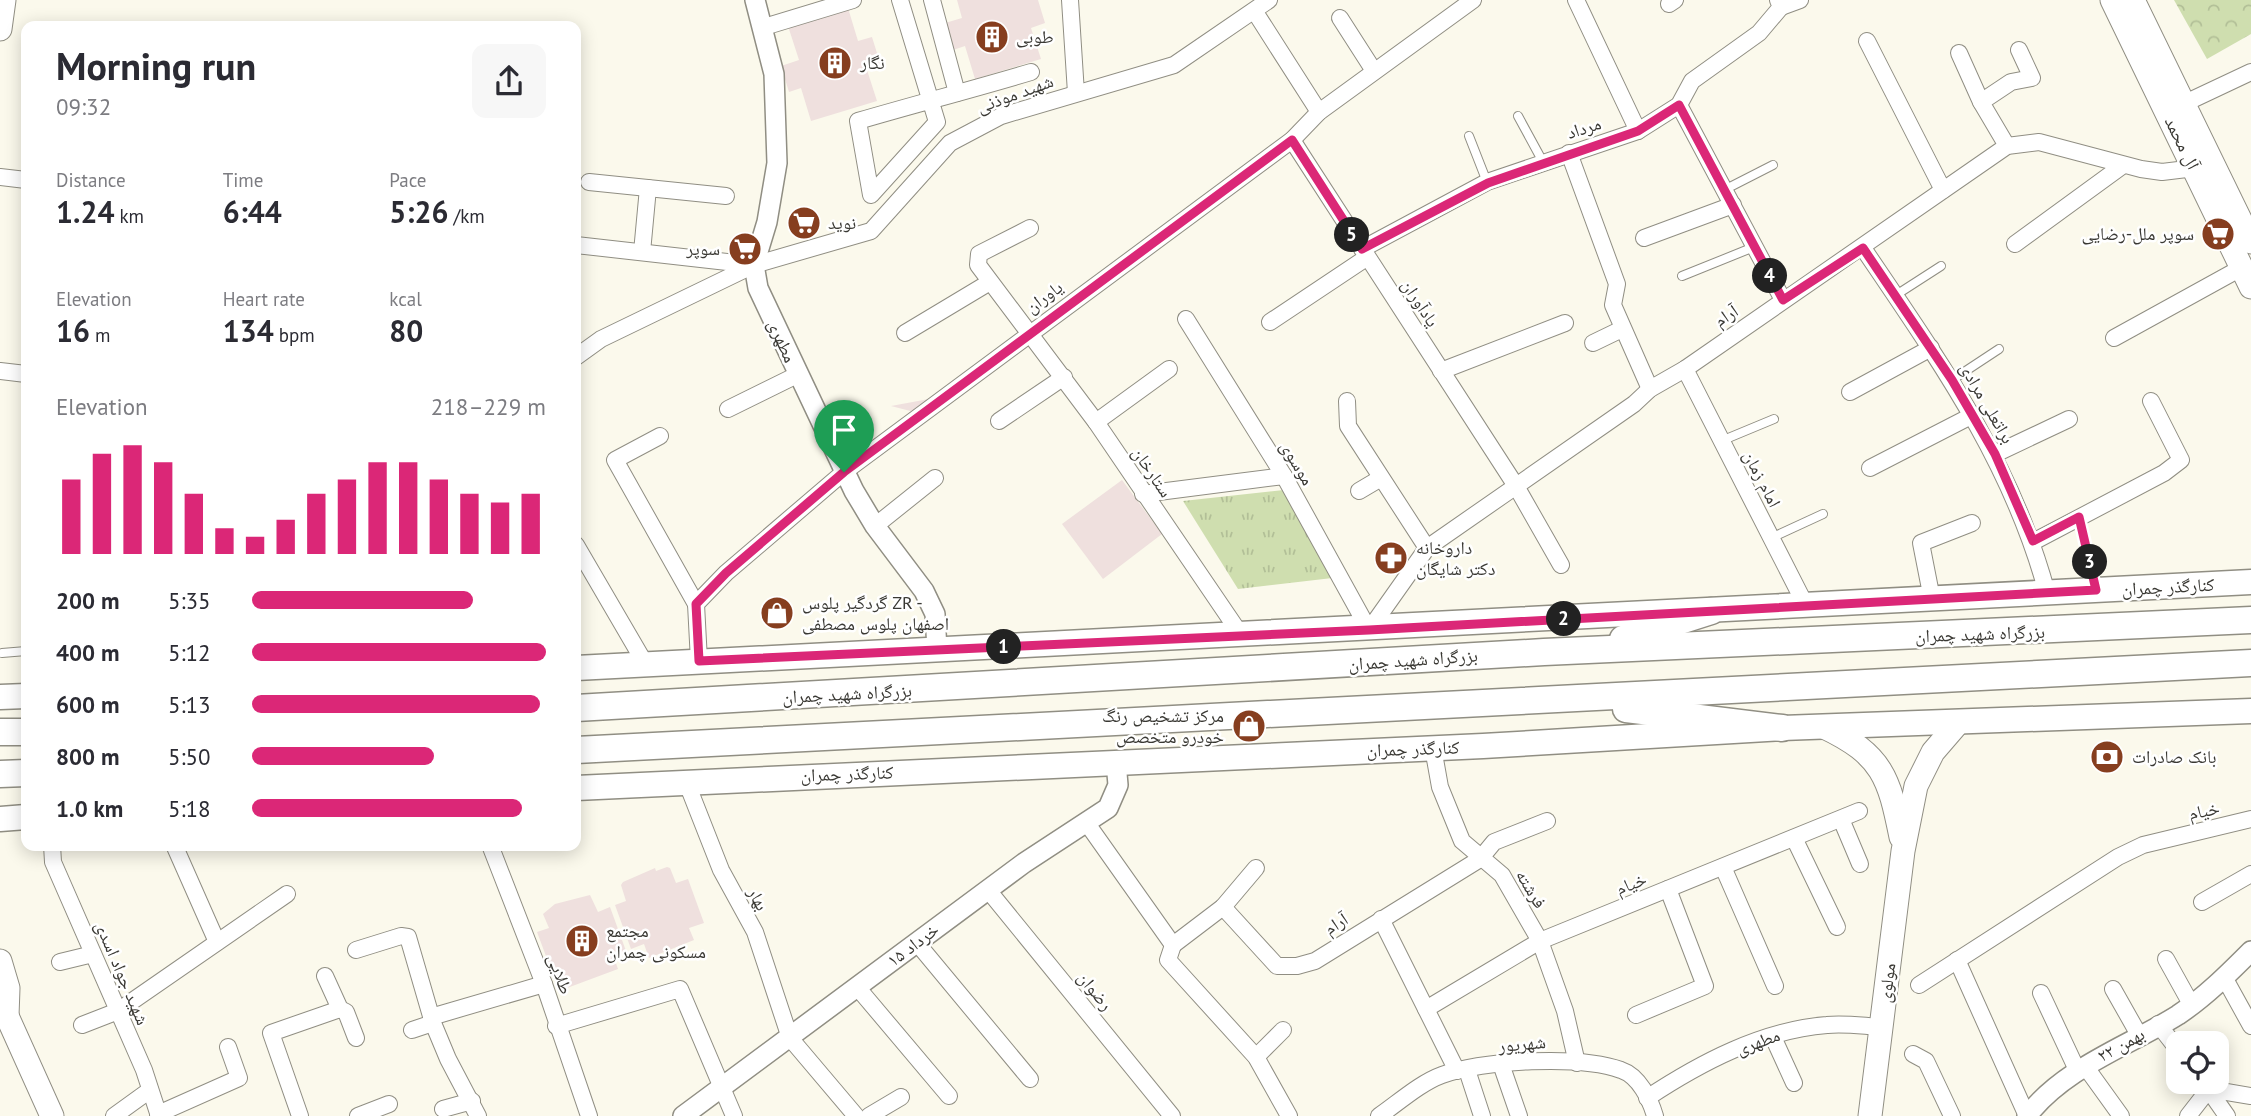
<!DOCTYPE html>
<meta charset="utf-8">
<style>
body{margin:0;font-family:"PT Sans","Noto Naskh Arabic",sans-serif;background:#f7f7f7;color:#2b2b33;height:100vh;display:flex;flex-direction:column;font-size:26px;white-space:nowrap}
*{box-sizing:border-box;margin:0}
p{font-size:23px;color:#7c7c81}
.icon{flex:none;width:38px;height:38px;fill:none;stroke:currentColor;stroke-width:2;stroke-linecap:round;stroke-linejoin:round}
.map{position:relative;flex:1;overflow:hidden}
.sheet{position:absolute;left:21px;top:21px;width:560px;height:830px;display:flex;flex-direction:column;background:#fff;border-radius:14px;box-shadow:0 4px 18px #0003}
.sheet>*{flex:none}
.controls{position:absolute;left:2166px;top:1031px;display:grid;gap:14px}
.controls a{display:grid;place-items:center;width:63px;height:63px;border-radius:14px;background:#fff;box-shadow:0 4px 18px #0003;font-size:35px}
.pin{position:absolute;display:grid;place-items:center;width:60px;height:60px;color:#fff;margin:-72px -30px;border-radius:50% 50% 50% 0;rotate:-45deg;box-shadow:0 0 7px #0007}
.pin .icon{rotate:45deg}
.km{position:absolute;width:35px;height:35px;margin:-18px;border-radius:50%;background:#222;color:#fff;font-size:19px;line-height:35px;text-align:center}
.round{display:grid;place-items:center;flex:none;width:74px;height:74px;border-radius:14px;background:#f7f7f7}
.overview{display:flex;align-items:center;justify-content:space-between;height:119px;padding:0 35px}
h1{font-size:38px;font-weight:700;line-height:52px}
.metrics{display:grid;grid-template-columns:repeat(3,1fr);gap:10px;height:119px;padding:7px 35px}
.metrics div{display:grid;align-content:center}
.metrics b{font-size:30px;font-weight:700}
.metrics small{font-size:19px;font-weight:400}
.metrics p{font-size:19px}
.chart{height:196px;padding:14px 35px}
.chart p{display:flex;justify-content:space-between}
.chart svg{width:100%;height:126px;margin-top:7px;stroke:#db2777;stroke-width:6}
ul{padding:0 35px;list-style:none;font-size:23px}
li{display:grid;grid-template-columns:112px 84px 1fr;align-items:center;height:52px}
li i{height:18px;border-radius:9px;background:#db2777}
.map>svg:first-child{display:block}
.grass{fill:url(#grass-tufts)}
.forest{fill:url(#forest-crowns)}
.building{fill:#efe0de}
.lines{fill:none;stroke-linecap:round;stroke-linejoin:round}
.service-casing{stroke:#908e83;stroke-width:10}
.minor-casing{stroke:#908e83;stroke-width:18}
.tertiary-casing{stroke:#908e83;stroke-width:22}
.secondary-casing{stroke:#908e83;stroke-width:25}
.primary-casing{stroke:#908e83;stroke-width:27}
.trunk-casing{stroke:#908e83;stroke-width:29}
.service{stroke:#fff;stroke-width:8}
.minor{stroke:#fff;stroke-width:16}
.tertiary{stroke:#fff;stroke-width:19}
.secondary{stroke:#fff;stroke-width:23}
.primary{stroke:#fff;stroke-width:24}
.trunk{stroke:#fff;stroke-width:26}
.route-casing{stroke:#fff;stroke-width:14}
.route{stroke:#db2777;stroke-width:9}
.labels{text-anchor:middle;stroke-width:5;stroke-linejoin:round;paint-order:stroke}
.poi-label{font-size:18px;fill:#3a3934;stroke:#fff;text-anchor:start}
.street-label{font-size:18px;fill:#3a3934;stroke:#fff}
</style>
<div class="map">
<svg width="2251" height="1116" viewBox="0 0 2251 1116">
<defs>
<pattern id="grass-tufts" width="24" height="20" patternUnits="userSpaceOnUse" patternTransform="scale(1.75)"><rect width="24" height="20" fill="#cfdeaf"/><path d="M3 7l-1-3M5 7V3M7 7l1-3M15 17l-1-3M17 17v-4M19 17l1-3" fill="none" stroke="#b2bf97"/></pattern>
<pattern id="forest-crowns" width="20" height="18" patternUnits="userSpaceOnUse" patternTransform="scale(1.75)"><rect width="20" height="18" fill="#cfdeaf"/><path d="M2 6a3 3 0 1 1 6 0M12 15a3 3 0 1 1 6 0" fill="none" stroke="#b2bf97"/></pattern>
</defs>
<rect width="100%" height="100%" fill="#fbf9ec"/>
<path class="grass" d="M1293,489L1341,577L1238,589L1183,501Z"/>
<path class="forest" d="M2174,0H2251V34L2207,59Z"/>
<g class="building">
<path d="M957,0H1038L1045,23L1031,28L1041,59L975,79L965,46L953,50L945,23L962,18Z"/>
<path d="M848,8L858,41L872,37L881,66L867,70L877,101L811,121L801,88L789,92L781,66L799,60L788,26Z"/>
<path d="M945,396L922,414L891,406Z"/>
<path d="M1122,480L1162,534L1103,579L1062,524Z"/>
<path d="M667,867L670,868L676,883L688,879L704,923L689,928L694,940L649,958L644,944L631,949L615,905L626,901L621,885L623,882L655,868L656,871Z"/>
<path d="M590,895L598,912L610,907L626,951L613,955L618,969L559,991L537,932L549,928L543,914L555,904Z"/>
</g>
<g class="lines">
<defs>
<g id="service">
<path d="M1518,116L1543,162"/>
<path d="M1469,136L1487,182"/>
<path d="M1724,190L1773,165"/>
<path d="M1682,276L1754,247"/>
<path d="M1896,295L1941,266"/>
<path d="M1952,380L1999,349"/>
<path d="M1721,441L1774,419"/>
<path d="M2079,518L2095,586"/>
<path d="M1771,538L1823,514"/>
<path d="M2,653L26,651"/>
</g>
<g id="minor">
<path d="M900,0L937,122L871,195L858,121C916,104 974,89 1031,72"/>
<path d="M932,0L957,93"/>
<path d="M1070,0L1076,93"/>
<path d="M1576,0L1638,131"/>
<path d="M1669,4L1675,0"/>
<path d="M1781,7L1800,0"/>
<path d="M1255,12L1319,112"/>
<path d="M1340,18L1374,71"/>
<path d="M764,27L853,0"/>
<path d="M1867,41L1943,190"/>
<path d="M1959,53L1981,102"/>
<path d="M2183,104L2251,72"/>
<path d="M1679,105L1783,300"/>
<path d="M1292,140L1516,486L1561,565"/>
<path d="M2007,146L1981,102L2011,82L2032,78L2019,50"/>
<path d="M1569,153L1617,284L1613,305L1650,389"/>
<path d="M0,177L26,180"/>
<path d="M589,182L726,196"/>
<path d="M1030,228L979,254L978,265L1096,422L1241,635"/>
<path d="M1644,238L1733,205"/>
<path d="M2015,244L2122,166"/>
<path d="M576,245L754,265"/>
<path d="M1863,248C1938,359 2012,462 2047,593"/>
<path d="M1362,249L1487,182L1638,131L1679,105L1692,81L1759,33L1781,7L1778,0"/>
<path d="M642,252L648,188"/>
<path d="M1186,319L1284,476L1369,630L1427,548L1634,404L1650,389L1685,369L2007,146L2039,142L2141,169L2162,172L2195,168"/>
<path d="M1270,322L1366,258"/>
<path d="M905,333L990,282"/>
<path d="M2114,338L2241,268"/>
<path d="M1593,343L1622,329"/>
<path d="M576,357L601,339L754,265L871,231L950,143L1001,116L1174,65L1269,0"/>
<path d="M1685,369L1806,606"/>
<path d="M0,371L26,374"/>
<path d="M1441,371L1565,323"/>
<path d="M1850,392L1931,348"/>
<path d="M1347,401L1348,426L1427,548"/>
<path d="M728,409L797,375"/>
<path d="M999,421L1064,377"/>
<path d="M1096,422L1169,369"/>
<path d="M660,436L615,460L696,604"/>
<path d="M1995,454L2069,419"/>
<path d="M1870,468L1973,415"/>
<path d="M1359,491L1381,478"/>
<path d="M1143,494L1284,476"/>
<path d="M875,526L935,478"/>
<path d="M2033,542L2164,473L2181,460L2151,401"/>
<path d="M576,545L646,665"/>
<path d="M1932,599L1921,543L1972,523"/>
<path d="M699,661L696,604L726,573L844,472L1292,140L1319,112L1473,0"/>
<path d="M1433,748L1440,787L1462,841L1502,875L1540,941L1565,1011L1577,1063"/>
<path d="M686,781L721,870L755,932L790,1038L856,1116"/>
<path d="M1841,819L1860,864"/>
<path d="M1086,822L1173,945"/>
<path d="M1794,838L1837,927"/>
<path d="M52,845L53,862L144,1070L159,1116"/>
<path d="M490,845L544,984L589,1116"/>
<path d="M175,847L217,942"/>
<path d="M1723,867L1775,986"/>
<path d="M988,890L1172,1116"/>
<path d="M2202,902L2251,874"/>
<path d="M1223,907L1277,966H1297L1315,961L1480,859L1494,842L1547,821"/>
<path d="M1381,919L1457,1071"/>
<path d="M917,943L1030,1079"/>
<path d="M1173,945L1168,960L1256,1057L1289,1116"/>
<path d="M1173,945L1223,907L1256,868"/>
<path d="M356,950L401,936L408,937L433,1023L448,1059L478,1116"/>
<path d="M2166,959L2191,1004"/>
<path d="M1957,960L2027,1116"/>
<path d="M60,962L93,954"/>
<path d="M325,976L340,1009L346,1012L356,1038"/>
<path d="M2224,977L2251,1026"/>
<path d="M1919,985L2118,857L2143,845L2251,819"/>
<path d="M857,987L949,1096"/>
<path d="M2113,989L2139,1035"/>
<path d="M2041,993L2078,1072"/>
<path d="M1426,1009L1540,941L1859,811"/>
<path d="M1636,1015L1705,986L1668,889"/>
<path d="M431,1017L544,984"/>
<path d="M2158,1024L2179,1051"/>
<path d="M82,1025L118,1011L287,894"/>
<path d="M556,1026L680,989L734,1116"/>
<path d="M412,1030L433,1023"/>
<path d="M1773,1037L1794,1083"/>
<path d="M1913,1054L1926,1061L1952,1116"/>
<path d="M1256,1057L1283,1030"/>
<path d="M1501,1064L1519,1116"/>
<path d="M2085,1066L2121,1116"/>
<path d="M1467,1070L1482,1116"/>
<path d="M2206,1086L2227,1116"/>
<path d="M1647,1098C1700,1063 1762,1030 1827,1025C1844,1023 1863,1026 1881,1027"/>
<path d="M443,1109L472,1101"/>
<path d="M158,1114L239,1078L228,1047"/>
<path d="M114,1116L150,1090"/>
<path d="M300,1116L271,1033L340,1009"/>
<path d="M358,1116L389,1104"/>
<path d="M869,1116L901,1097"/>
<path d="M1379,1116C1398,1103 1420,1083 1442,1075C1482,1060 1581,1055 1621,1070C1639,1076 1650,1099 1655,1116"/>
<path d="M2188,1116L2209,1089L2251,1096"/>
</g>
<g id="tertiary">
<path d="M755,0L774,74L777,163L767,222L754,265L758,288L854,491L875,526L924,591L935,614L937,650"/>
<path d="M683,1116L1024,863L1108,808L1118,785L1116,762"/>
<path d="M2027,1116C2065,1067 2127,1047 2178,1015C2205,997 2228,974 2251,951"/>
</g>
<g id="secondary">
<path d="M2112,0L2251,287"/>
<path d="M2133,0L2251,242"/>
<path d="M0,29L4,0"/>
<path d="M1824,727C1883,755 1889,778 1901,837"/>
<path d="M0,961L8,988L7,1016"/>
<path d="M0,1008L7,1016L52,1116"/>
<path d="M1870,1116L1903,851L1916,786L1933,752L1958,723"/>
</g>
<g id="primary">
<path d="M576,668L2251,582"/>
<path d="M0,697L26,696"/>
<path d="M576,788L1483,746L1782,728L2251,711"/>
<path d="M0,819L26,817"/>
</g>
<g id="trunk">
<path d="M1623,639L1711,611"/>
<path d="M576,708L1544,652L2251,620"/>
<path d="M1626,709L1782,728"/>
<path d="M0,732H26"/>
<path d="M576,750L2251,663"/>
<path d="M0,774L26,773"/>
</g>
</defs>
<use href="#service" class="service-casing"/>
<use href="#minor" class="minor-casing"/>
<use href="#tertiary" class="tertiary-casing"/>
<use href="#secondary" class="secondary-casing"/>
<use href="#primary" class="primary-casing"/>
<use href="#trunk" class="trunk-casing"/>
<use href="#service" class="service"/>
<use href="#minor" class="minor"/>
<use href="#tertiary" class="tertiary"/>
<use href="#secondary" class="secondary"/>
<use href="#primary" class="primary"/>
<use href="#trunk" class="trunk"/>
</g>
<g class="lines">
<defs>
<path id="route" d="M1679,105L1783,300L1863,248L1952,380L1995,454L2033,541L2079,517L2096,590L1369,630L699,661L696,604L726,573L844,472L1292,140L1362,249L1488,183L1638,131Z"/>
</defs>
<use href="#route" class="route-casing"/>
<use href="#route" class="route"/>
</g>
<defs>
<symbol id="building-disc" viewBox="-11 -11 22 22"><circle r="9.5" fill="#863e1f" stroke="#fff"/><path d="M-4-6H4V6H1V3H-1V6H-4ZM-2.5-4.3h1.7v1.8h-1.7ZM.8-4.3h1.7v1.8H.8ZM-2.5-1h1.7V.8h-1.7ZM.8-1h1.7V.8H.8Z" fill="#fff"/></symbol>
<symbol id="supermarket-disc" viewBox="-11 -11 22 22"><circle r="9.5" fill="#863e1f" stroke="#fff"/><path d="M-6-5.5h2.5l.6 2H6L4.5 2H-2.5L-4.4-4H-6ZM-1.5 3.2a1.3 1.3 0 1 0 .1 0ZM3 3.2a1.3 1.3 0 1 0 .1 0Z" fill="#fff"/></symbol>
<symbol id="pharmacy-disc" viewBox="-11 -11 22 22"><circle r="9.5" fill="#863e1f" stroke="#fff"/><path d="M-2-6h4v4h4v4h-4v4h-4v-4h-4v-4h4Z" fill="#fff"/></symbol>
<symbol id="shop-disc" viewBox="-11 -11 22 22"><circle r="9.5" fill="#863e1f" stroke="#fff"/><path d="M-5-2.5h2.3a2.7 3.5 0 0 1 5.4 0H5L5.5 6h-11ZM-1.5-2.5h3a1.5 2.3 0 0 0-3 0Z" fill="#fff"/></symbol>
<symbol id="bank-disc" viewBox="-11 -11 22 22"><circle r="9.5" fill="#863e1f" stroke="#fff"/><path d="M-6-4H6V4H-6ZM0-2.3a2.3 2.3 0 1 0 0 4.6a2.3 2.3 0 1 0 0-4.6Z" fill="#fff"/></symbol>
</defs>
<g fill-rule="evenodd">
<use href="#building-disc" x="973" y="18" width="38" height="38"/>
<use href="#building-disc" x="816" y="44" width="38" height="38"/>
<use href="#supermarket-disc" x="785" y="204" width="38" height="38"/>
<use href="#supermarket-disc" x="2199" y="215" width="38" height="38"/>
<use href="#supermarket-disc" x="726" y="230" width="38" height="38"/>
<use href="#pharmacy-disc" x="1372" y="539" width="38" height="38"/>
<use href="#shop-disc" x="758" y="594" width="38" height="38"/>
<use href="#shop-disc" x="1230" y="707" width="38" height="38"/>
<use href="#bank-disc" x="2088" y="738" width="38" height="38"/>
<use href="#building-disc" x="563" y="922" width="38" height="38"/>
</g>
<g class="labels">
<g class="poi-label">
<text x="1016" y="43">طوبی</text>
<text x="860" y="69">نگار</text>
<text x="828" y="229">نوید</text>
<text x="2194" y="240" text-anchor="end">سوپر ملل-رضایی</text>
<text x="720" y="255" text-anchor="end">سوپر</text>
<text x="1416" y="554">داروخانه<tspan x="1416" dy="21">دکتر شایگان</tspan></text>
<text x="802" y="609">گردگیر پلوس ZR -<tspan x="802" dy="21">اصفهان پلوس مصطفی</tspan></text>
<text x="1224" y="722" text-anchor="end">مرکز تشخیص رنگ<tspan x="1224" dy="21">خودرو متخصص</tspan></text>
<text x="2132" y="763">بانک صادرات</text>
<text x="606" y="937">مجتمع<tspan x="606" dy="21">مسکونی چمران</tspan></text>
</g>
<g class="street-label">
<text transform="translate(1015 94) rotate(-20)" y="6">شهید موذنی</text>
<text transform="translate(1584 128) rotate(-18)" y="6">مرداد</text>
<text transform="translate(2182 143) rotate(64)" y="6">آل محمد</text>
<text transform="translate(1044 297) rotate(-36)" y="6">یاوران</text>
<text transform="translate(1420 303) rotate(57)" y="6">یادآوران</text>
<text transform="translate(1726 316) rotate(-34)" y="6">آرام</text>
<text transform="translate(782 341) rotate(66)" y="6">مطهری</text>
<text transform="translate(1987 403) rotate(60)" y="6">براتعلی مرادی</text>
<text transform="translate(1297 463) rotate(59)" y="6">موسوی</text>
<text transform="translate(1152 472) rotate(56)" y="6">ستارخان</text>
<text transform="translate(1762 479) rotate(63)" y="6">امام زمان</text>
<text transform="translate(2168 587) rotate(-3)" y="6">کنارگذر چمران</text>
<text transform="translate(1980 634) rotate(-2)" y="6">بزرگراه شهید چمران</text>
<text transform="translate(1413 660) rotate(-4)" y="6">بزرگراه شهید چمران</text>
<text transform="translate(847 694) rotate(-3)" y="6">بزرگراه شهید چمران</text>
<text transform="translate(1413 749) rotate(-2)" y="6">کنارگذر چمران</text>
<text transform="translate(847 774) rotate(-2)" y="6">کنارگذر چمران</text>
<text transform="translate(2204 811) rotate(-12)" y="6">خیام</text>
<text transform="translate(1631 884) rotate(-22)" y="6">خیام</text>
<text transform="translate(1531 889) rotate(59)" y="6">فرشته</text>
<text transform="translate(758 899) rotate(62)" y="6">بهار</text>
<text transform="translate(1336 924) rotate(-33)" y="6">آرام</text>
<text transform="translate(913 945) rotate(-37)" y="6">۱۵ خرداد</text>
<text transform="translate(122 973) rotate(67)" y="6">شهید جواد اسدی</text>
<text transform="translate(560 974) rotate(71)" y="6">طلایی</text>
<text transform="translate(1887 983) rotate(-83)" y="6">مولوی</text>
<text transform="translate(1095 991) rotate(51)" y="6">رضوان</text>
<text transform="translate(1758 1042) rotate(-20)" y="6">مطهری</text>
<text transform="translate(1522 1044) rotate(-5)" y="6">شهریور</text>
<text transform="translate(2121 1045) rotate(-29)" y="6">۲۲ بهمن</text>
</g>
</g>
</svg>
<div class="controls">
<a><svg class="icon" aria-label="locate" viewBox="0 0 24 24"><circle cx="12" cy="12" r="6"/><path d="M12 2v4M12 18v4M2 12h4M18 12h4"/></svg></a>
</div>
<div class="pin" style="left:844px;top:472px;background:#1e9e55"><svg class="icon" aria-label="arrive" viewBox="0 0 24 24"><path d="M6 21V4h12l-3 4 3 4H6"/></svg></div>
<b class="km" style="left:1004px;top:647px">1</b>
<b class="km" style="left:1564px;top:619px">2</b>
<b class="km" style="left:2090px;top:562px">3</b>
<b class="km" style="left:1770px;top:276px">4</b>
<b class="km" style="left:1352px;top:235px">5</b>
<section class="sheet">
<div class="overview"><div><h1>Morning run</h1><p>09:32</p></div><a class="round"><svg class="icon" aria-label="share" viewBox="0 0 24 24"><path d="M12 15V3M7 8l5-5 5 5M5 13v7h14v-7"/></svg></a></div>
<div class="metrics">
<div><p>Distance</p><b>1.24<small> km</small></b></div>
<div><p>Time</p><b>6:44</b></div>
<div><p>Pace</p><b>5:26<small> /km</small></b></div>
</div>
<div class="metrics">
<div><p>Elevation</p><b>16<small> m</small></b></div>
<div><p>Heart rate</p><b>134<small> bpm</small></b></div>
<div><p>kcal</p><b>80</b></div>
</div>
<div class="chart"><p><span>Elevation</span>218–229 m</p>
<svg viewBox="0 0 160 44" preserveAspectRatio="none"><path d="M5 44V18M15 44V9M25 44V6M35 44V12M45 44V23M55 44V35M65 44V38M75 44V32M85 44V23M95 44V18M105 44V12M115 44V12M125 44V18M135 44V23M145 44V26M155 44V23"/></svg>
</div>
<ul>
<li><b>200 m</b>5:35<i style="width:75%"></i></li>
<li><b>400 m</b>5:12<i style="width:100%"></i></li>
<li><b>600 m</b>5:13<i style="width:98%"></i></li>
<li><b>800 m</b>5:50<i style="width:62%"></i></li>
<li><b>1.0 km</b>5:18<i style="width:92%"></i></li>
</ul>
</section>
</div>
